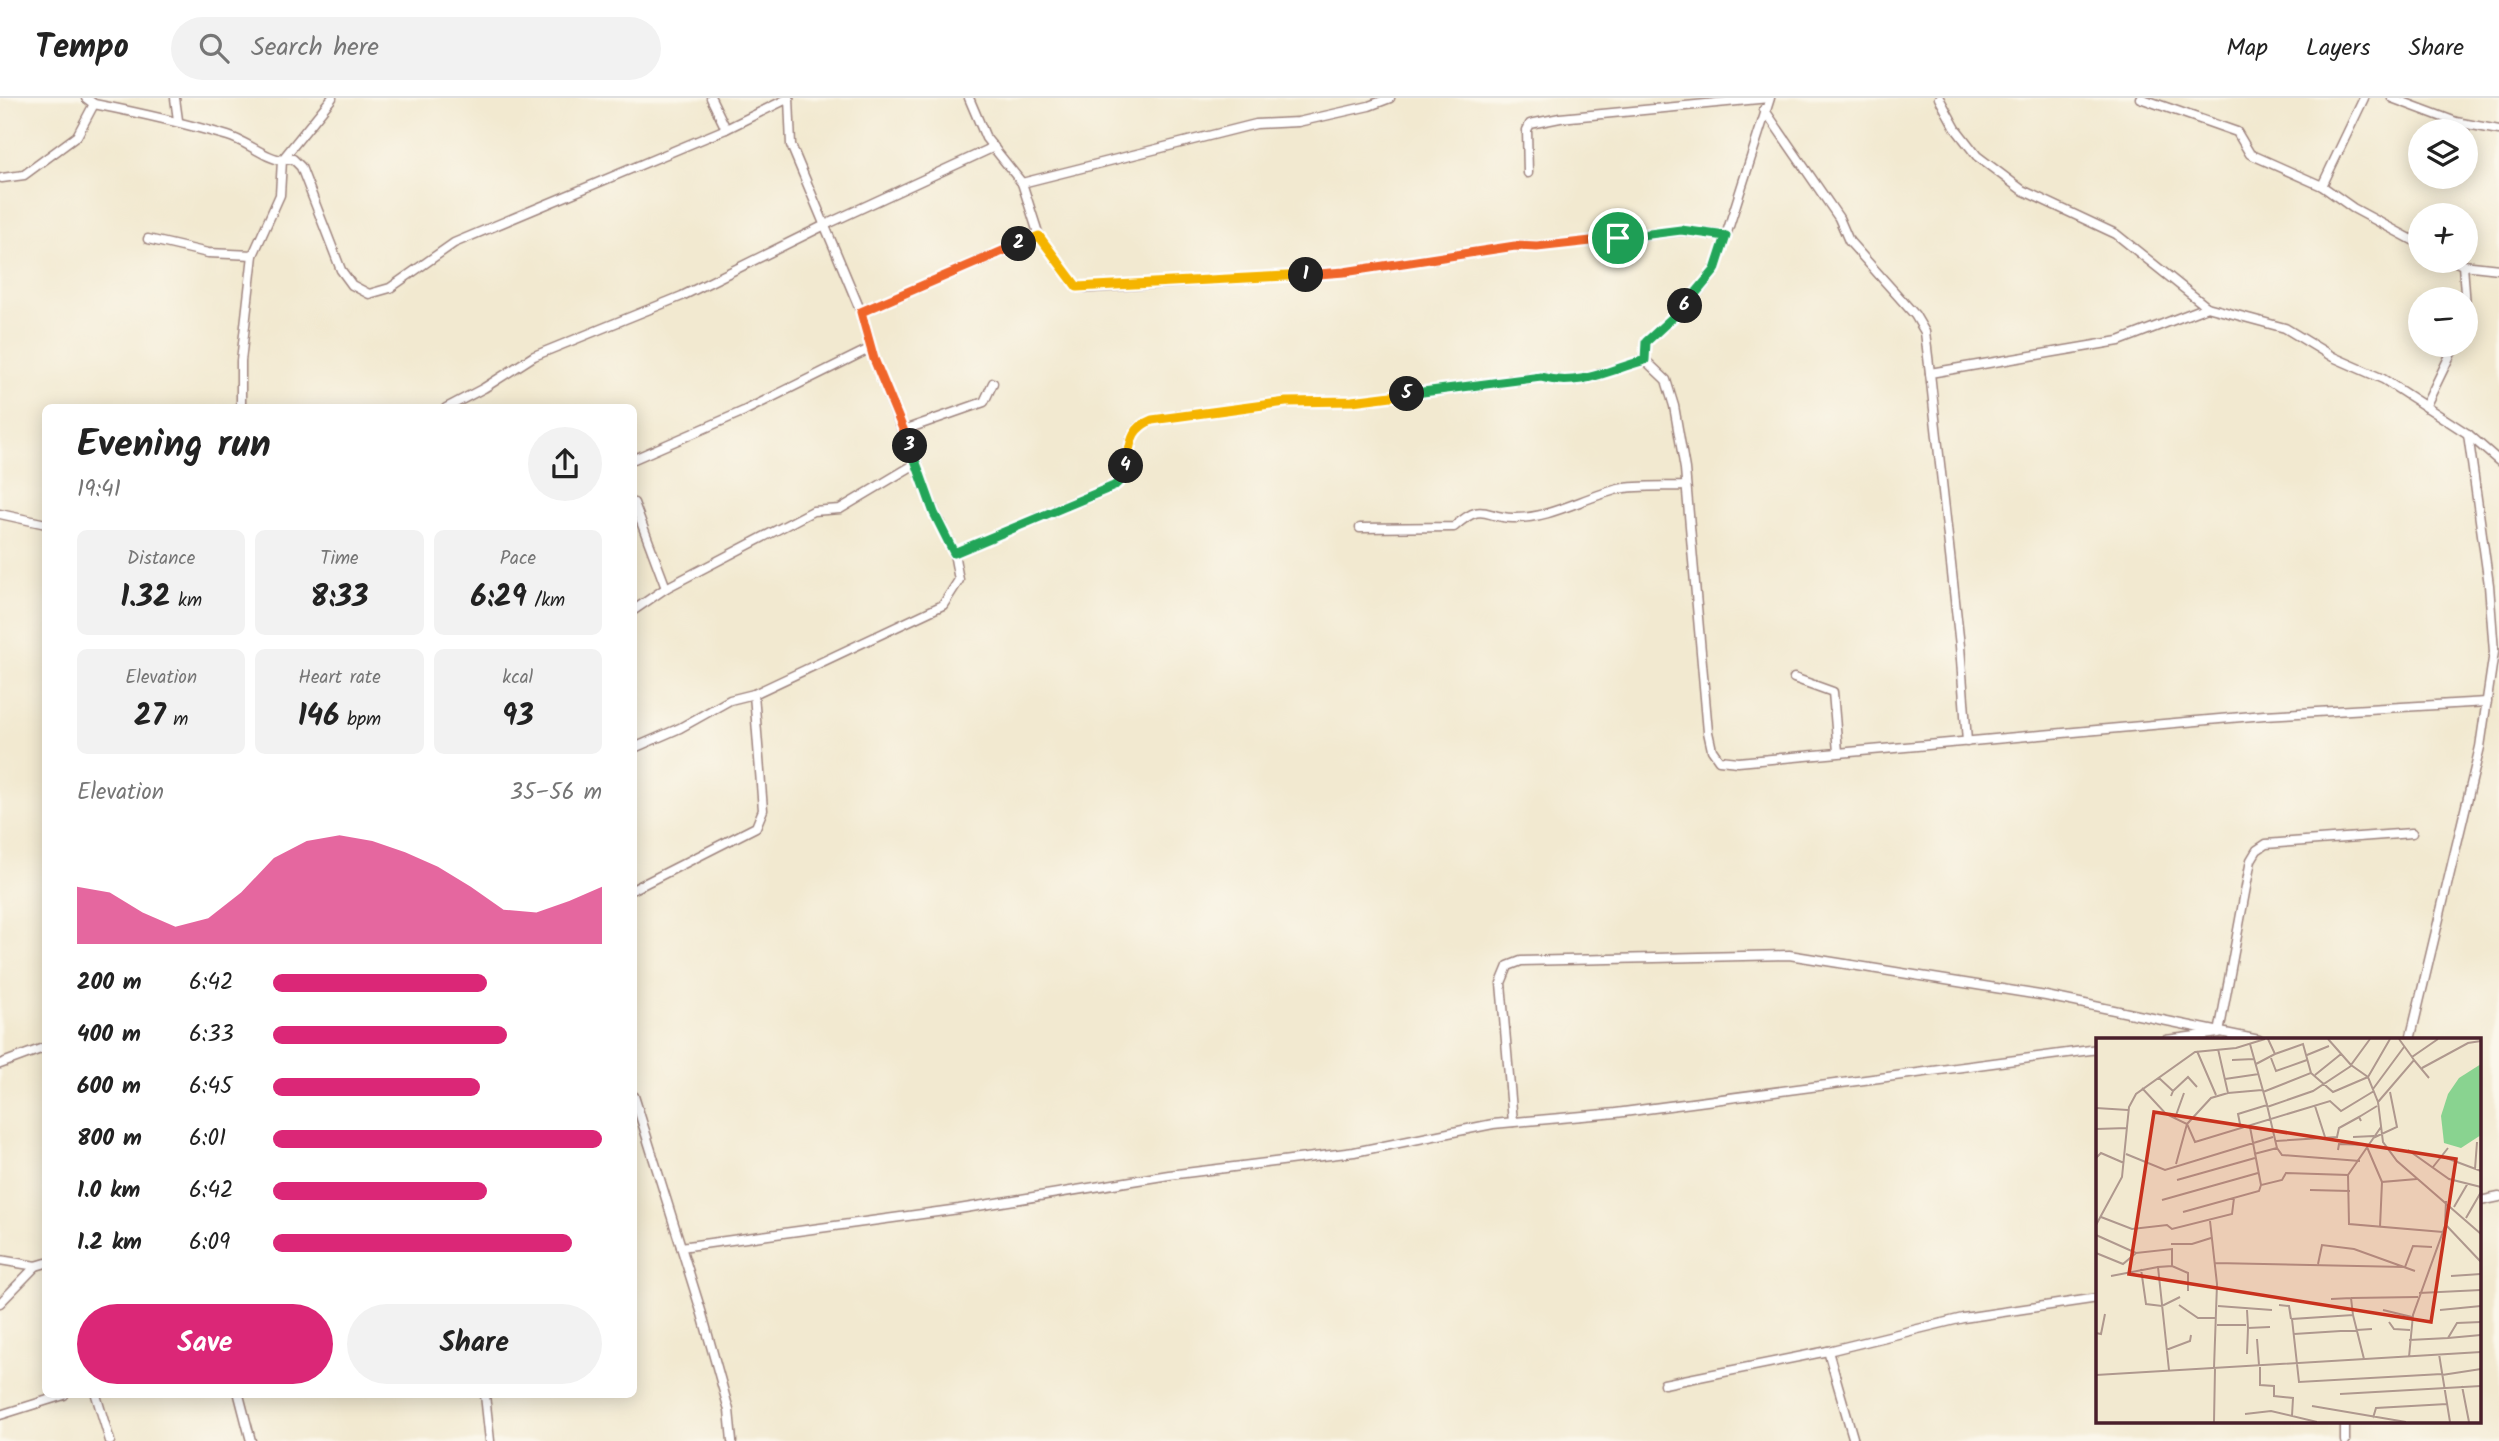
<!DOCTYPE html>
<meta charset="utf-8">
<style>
body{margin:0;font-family:Kalam,sans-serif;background:#f2f2f2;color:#222;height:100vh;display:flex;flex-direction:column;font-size:26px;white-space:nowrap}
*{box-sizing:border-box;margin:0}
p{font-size:23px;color:#767676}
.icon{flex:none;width:38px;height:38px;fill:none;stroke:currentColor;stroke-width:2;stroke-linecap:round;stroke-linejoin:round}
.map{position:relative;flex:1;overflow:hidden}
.side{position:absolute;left:42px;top:306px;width:595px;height:994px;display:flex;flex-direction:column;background:#fff;border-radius:10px;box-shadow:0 4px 18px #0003}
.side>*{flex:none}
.buttons{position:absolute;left:2408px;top:21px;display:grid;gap:14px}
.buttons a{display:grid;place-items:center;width:70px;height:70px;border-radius:50%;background:#fff;box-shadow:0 4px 18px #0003;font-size:35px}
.pin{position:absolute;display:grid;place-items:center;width:60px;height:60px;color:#fff;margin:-30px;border:4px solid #fff;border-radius:50%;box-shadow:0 2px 7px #0007}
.km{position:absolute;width:35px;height:35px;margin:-18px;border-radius:50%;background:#222;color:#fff;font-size:19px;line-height:35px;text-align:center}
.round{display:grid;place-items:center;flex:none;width:74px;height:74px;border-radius:37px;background:#f2f2f2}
.summary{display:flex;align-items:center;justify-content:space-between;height:119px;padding:0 35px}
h1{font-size:38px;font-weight:800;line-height:52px}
.figures{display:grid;grid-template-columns:repeat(3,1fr);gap:10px;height:119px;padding:7px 35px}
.figures div{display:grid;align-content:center;border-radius:10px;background:#f2f2f2;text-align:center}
.figures b{font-size:30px;font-weight:800}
.figures small{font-size:19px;font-weight:400}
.figures p{font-size:19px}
.chart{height:196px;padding:14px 35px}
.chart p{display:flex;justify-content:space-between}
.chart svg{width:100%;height:126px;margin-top:7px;fill:#db2777;opacity:.7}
.action{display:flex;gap:14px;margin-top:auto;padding:14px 35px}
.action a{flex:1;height:80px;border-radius:42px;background:#db2777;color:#fff;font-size:28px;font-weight:800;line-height:80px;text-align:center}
.action a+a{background:#f2f2f2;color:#222}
ul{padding:0 35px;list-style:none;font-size:23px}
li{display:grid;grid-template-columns:112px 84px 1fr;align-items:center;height:52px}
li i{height:18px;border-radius:9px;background:#db2777}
header{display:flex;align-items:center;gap:42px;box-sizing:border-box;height:98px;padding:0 35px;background:#fff;border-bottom:2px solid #e0e0e0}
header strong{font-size:33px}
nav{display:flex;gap:38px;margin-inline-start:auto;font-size:24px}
.search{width:490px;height:63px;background:#f2f2f2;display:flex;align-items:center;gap:18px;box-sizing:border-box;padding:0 24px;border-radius:38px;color:#767676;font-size:26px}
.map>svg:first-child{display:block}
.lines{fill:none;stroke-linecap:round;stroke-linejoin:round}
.minor-casing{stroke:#9e847e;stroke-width:11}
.minor{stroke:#fff;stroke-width:8}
.split-1-casing{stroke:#fff;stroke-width:14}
.split-2-casing{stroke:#fff;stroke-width:14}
.split-3-casing{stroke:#fff;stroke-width:14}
.split-4-casing{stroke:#fff;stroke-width:14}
.split-5-casing{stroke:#fff;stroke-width:14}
.split-6-casing{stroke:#fff;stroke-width:14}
.split-7-casing{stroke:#fff;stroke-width:14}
.split-1{stroke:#f0652b;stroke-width:9}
.split-2{stroke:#f5b400;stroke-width:9}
.split-3{stroke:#f0652b;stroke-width:9}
.split-4{stroke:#22a559;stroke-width:9}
.split-5{stroke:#f5b400;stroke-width:9}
.split-6{stroke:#22a559;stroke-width:9}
.split-7{stroke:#22a559;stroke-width:9}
.inset-road{fill:none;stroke:#af988e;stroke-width:2}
.view{fill:#c8321e;fill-opacity:0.15;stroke:#c8321e;stroke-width:3.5}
.inset-edge{fill:none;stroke:#4a1f2b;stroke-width:3.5}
</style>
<header>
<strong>Tempo</strong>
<div class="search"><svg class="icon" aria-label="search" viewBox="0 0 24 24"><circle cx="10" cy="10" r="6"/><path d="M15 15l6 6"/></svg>Search here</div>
<nav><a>Map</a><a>Layers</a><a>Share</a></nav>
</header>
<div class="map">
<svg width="2499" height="1343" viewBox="0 0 2499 1343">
<rect width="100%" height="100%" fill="#fbf7ec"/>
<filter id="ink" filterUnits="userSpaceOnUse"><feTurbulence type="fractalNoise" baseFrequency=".0143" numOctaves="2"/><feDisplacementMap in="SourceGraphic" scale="14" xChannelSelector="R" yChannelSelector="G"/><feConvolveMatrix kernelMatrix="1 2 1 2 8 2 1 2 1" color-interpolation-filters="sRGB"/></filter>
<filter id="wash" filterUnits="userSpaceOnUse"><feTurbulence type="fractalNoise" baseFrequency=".00686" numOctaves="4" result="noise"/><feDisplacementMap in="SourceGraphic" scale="28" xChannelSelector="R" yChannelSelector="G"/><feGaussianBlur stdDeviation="1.57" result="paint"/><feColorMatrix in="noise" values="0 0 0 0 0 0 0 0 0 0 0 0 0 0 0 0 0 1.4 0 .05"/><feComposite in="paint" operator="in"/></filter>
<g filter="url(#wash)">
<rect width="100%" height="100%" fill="#f2e9d0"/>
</g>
<g filter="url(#ink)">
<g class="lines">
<defs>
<g id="minor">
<path d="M86,0L94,6C140,15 184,25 228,38C246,43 266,61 282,62L280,97L253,157L241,263V310"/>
<path d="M175,0L178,22"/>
<path d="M332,0L282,62L293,61L301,69L341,172L352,187L369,196L390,190L454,145L726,31L789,0"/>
<path d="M711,0L726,31"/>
<path d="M1939,0L1956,31L1977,58L2022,92L2116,136L2207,209L2285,230L2333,259L2383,281L2468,336L2499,363"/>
<path d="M2140,0L2237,34L2250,56L2322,88L2353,110L2420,146"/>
<path d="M2392,0L2456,24L2499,32"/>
<path d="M1764,11L1839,120L1849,143L1915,217L1925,234L1930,275"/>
<path d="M1528,75L1527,32L1530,26L1560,20L1769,0"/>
<path d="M2,80L24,77L77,38L94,6"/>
<path d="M1022,85L1256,26L1298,24L1369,8L1390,0"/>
<path d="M2322,88L2364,0"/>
<path d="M1039,138L1077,189L1090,190L1344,174L1515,148L1537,149L1681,133L1726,138"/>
<path d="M148,141L208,155L253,157"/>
<path d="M2453,163L2463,167L2499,171"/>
<path d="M2463,167L2466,209"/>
<path d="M861,214L1039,138L1022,85L986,40L969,0"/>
<path d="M1645,262L1646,244L1691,203L1715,172L1770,0"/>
<path d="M2425,309L2455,247"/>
<path d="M446,310L484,290L534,258L682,198L825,127L994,49"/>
<path d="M904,332L984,304L993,285"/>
<path d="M634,361L744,313L871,250"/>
<path d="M634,405L666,490"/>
<path d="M0,416L46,426"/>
<path d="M1360,430L1454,429C1484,402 1484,420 1513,420C1550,421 1584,399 1619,391C1639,387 1663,389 1684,388"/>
<path d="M954,455L1114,388C1138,365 1117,335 1152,322L1286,304L1352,303L1541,279C1578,290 1609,272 1645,262L1666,282L1674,308L1685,371L1708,634L1712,652L1719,662L1738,664L2264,617L2487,604"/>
<path d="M634,512L666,490L813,413L840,411L917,365"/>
<path d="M1794,580L1833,594L1838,654"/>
<path d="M1967,644L1960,548L1930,275L2119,243L2207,209"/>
<path d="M634,650L680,630L730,602L754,596L943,507L959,482L954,455L935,415L874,261L861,214L791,47L789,0"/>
<path d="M634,791L756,729L763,712L754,596"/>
<path d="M2166,942L2219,935L2251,762L2257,752L2266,746L2412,735"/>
<path d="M2410,942L2480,649L2494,554L2489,487L2468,336"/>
<path d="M0,966L46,949"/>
<path d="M634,998L702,1216L729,1312L732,1343"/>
<path d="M1513,1024L1501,885L1508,868L1521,863L1789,857L2046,898L2259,942"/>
<path d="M2480,1103L2499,1099"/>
<path d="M681,1149L959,1111L1169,1077L1354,1054L1493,1026L1616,1015L2098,951"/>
<path d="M0,1162L36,1168L46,1165"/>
<path d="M0,1205L36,1168"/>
<path d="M1828,1253L1963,1220L2098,1200"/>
<path d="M1664,1286L1828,1253L1854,1343"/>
<path d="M96,1297L110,1343"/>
<path d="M239,1297L251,1343"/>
<path d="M485,1297L490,1343"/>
<path d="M0,1317L64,1297"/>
<path d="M2345,1343V1324"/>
</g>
</defs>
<use href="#minor" class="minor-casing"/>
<use href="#minor" class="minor"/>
</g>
</g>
<g class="lines" filter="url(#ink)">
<defs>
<path id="split-1" d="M1306,177L1344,174L1515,148L1537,149L1618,140"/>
<path id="split-2" d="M1019,146L1039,138L1077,189L1306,177"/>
<path id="split-3" d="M910,348L874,261L861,214L1019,146"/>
<path id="split-4" d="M910,348L934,415L954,455L1114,388L1124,379L1126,368"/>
<path id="split-5" d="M1126,368C1131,346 1129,331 1152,322L1286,304L1352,303L1407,296"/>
<path id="split-6" d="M1407,296L1541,279C1578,290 1609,272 1645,262L1646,244L1685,208"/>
<path id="split-7" d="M1618,140L1681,132L1726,138L1715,172L1685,208"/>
</defs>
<use href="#split-1" class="split-1-casing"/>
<use href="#split-2" class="split-2-casing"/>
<use href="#split-3" class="split-3-casing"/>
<use href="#split-4" class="split-4-casing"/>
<use href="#split-5" class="split-5-casing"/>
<use href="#split-6" class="split-6-casing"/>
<use href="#split-7" class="split-7-casing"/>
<use href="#split-1" class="split-1"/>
<use href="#split-2" class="split-2"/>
<use href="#split-3" class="split-3"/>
<use href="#split-4" class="split-4"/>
<use href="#split-5" class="split-5"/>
<use href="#split-6" class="split-6"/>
<use href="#split-7" class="split-7"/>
</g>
<g transform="translate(2096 940)">
<rect width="385" height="385" fill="#f2e9d0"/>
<path d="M385,26V97L365,110L348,105L345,78L352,56L363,40Z" fill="#89d390"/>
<path class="inset-road" d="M232,1L255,27M294,1L272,39L282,64L287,104L301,123L385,196M303,1L316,19M154,6L171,67M122,11L132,55L115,60L91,86L99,104L234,63L245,73L278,53M101,13L120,57M211,17L233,8M175,20L180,33L211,22M136,22L158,21M318,22L316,19L342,1M160,26L179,16L172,1M326,30L372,5L385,3M215,35L237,54L272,39M219,37L245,16M272,39L255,27L274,1M63,40L77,53L75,58M129,41L163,36M46,50L70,76L91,86L80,126M277,51L308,9M77,53L92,39L101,49M167,54L215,35L207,6L179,16M132,55L166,52M282,64L318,22L333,40M219,68L229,99M171,69L217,53L255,28M0,70L32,72M263,79L281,68M79,80L88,55M154,89L165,147M0,91L31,90M145,91L142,76L171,67L181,110L158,116M257,99L278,98M277,100L301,89L294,54M180,103L241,99L243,90L263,79L265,83M271,109L286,144M181,110L186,117L264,123M242,112L243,106L272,107M312,112L353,141L385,149M30,116L69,132L177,99M345,118L385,133M0,120L5,115L28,125M337,129L352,110M379,131L381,104M252,137L285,89M81,142L159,120M214,152L254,153M66,162L162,135M358,169L372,145M87,174L163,153L165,147L186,142L190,135L252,137L253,186L347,194M5,179L36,191L71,187L76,191L136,176L138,160M370,180L385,154M114,183L121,246L118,330M349,186L385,224M0,187L26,139L33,69L40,56L99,14L140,10L169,1M284,189L286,144L321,141M0,197L40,215L76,211V228L62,229L73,332M75,206H96L115,200M0,215L27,226L40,215M119,225L309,229L317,208L336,209M222,226L226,207L258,211L319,233M76,228L92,235V253M45,231L50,266L66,268L84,259M15,238L62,229M355,238L385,236M323,255L385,252M255,260L322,259M235,261L255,260L257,277M83,267L102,280H120M183,267L193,268L195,281M122,268L176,272M151,272L152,290L174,289M287,272L316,279M344,272L385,268M293,284L298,291L314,292M121,287H150M0,295L5,296L9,276M198,296L276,291M352,300L385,297M161,301L163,327M313,302L352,300L361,285L385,284M70,312L94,303L95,297M151,316L152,290M343,316L354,384M313,319L317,277L349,188L350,163M268,321L257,277L196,281L203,344L346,336M164,327V347L178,348V358L197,360L196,378M0,337L385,314M346,337L385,331M366,348L373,384M244,356L385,348M216,368L310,384M149,376L175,373L221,384M277,380L280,370L351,366M118,384L119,330"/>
<path class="view" d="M58,74L360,121L335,284L33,236Z"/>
<rect width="385" height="385" class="inset-edge"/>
</g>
</svg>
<div class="buttons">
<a><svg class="icon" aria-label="layers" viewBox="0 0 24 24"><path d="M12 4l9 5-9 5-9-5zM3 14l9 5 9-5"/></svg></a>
<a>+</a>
<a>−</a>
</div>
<div class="pin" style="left:1618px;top:140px;background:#1e9e55"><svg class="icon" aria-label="arrive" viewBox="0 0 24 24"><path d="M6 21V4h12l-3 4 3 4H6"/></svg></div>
<b class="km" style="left:1306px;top:177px">1</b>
<b class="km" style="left:1019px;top:146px">2</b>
<b class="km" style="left:910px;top:348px">3</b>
<b class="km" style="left:1126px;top:368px">4</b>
<b class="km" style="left:1407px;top:296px">5</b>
<b class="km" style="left:1685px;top:208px">6</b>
<section class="side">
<div class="summary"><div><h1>Evening run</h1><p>19:41</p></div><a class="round"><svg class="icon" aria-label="share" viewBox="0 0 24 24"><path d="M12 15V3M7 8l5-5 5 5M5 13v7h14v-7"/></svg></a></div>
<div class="figures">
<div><p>Distance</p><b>1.32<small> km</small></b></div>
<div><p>Time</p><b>8:33</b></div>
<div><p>Pace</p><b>6:29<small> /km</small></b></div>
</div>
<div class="figures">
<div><p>Elevation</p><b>27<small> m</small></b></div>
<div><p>Heart rate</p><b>146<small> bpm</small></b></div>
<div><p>kcal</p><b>93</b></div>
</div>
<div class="chart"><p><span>Elevation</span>35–56 m</p>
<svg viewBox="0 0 160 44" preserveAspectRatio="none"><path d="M0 44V24L10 26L20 33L30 38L40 35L50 26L60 14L70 8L80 6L90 8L100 12L110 17L120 24L130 32L140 33L150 29L160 24V44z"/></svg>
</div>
<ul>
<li><b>200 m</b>6:42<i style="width:65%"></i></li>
<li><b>400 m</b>6:33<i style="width:71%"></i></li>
<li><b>600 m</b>6:45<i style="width:63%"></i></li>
<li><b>800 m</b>6:01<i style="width:100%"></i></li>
<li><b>1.0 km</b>6:42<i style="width:65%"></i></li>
<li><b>1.2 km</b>6:09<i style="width:91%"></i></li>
</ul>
<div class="action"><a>Save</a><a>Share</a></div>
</section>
</div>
